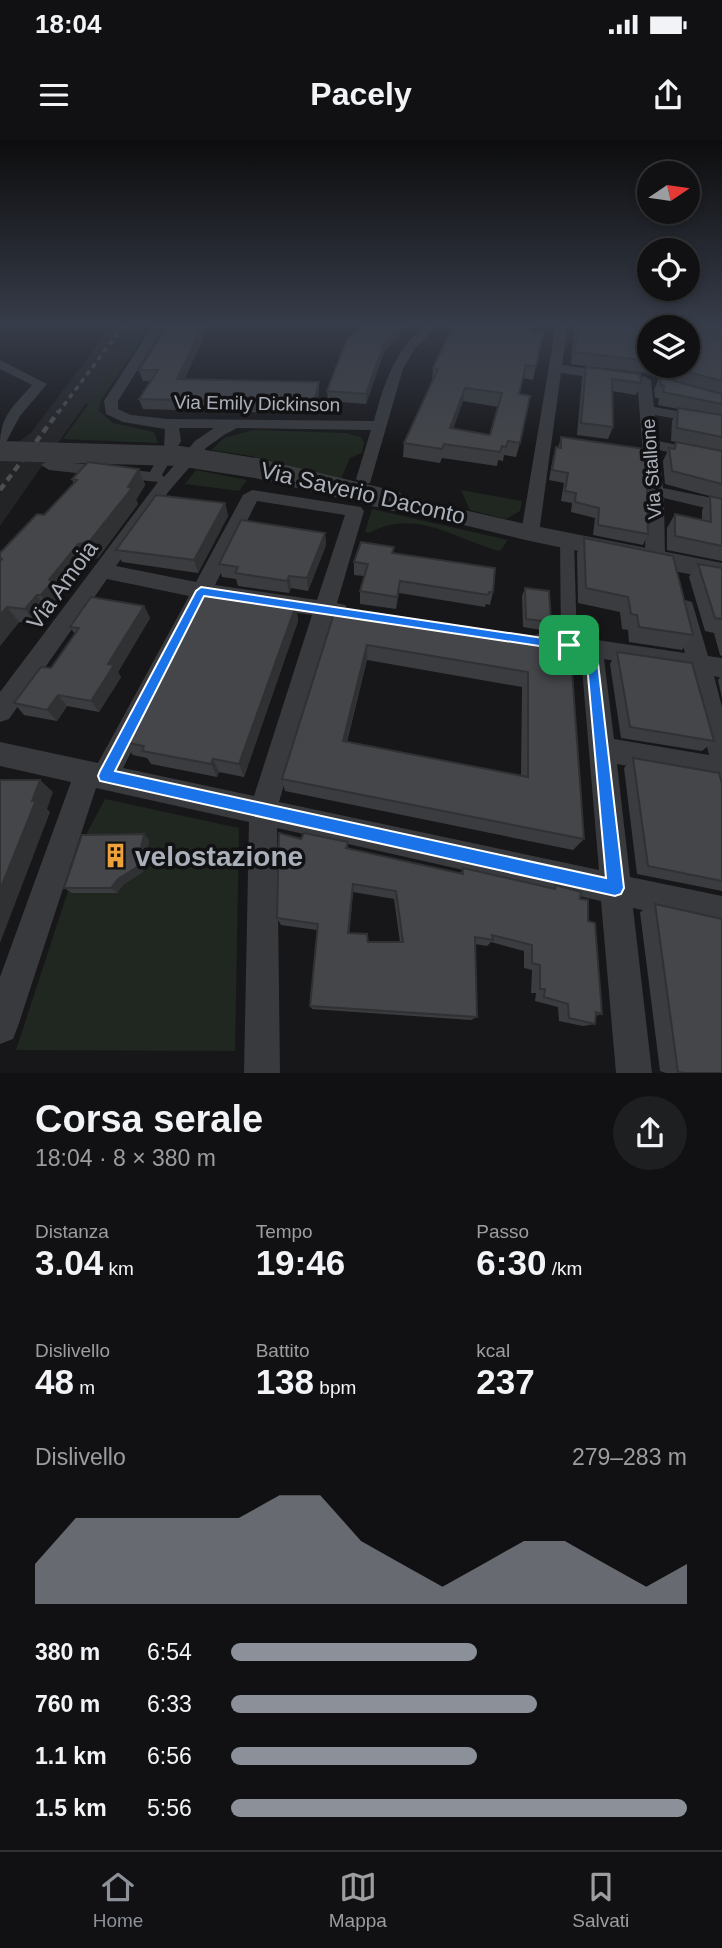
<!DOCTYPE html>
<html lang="it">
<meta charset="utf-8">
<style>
body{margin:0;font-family:Arial,sans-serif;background:#1e1f21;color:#f1f3f6;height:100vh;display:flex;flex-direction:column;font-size:26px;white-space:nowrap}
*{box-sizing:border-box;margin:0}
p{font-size:23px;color:#9c9da0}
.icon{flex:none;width:38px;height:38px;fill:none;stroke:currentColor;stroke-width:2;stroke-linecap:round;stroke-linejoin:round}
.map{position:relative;height:933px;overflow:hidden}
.sheet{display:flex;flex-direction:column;background:#111113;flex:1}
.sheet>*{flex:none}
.needle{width:46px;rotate:77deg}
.fabs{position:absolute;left:637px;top:21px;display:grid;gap:14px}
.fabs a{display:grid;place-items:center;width:63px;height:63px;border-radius:50%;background:#111113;box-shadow:0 4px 10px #0003,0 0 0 2px #303133;font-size:35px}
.pin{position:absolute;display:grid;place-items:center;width:60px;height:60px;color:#fff;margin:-30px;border-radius:14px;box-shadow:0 4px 10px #0006}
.round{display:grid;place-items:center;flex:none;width:74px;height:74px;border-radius:37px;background:#1e1f21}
.head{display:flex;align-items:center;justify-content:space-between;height:119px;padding:0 35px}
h1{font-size:38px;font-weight:800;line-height:52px}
.stats{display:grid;grid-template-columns:repeat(3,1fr);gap:10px;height:119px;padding:7px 35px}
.stats div{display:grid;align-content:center}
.stats b{font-size:35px;font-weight:800}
.stats small{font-size:19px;font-weight:400}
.stats p{font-size:19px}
.chart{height:196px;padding:14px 35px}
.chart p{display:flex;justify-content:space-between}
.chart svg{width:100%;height:126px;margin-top:7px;fill:#8c9099;opacity:.7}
ul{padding:0 35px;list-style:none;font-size:23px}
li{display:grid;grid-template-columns:112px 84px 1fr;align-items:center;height:52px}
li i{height:18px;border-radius:9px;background:#8c9099}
.status{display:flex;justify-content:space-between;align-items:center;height:49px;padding:0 35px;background:#111113;direction:ltr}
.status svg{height:19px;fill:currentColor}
header{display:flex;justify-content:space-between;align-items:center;height:91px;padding:0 35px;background:#111113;font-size:32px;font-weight:800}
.dock{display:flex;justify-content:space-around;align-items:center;height:98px;border-top:2px solid #303133;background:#111113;font-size:19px;color:#9c9da0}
.dock a{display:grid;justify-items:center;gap:4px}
.dock .current{color:#8c9099}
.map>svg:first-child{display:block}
.built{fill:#232426}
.green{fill:#1f2720}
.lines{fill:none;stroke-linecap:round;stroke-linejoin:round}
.pedestrian{fill:#383a3e;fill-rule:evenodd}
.minor{fill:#383a3e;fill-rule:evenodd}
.tertiary{fill:#383a3e;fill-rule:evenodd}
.rail-far1{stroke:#4b4e53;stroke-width:3.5;stroke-dasharray:5 4.5;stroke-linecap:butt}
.rail{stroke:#4b4e53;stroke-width:4.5;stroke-dasharray:7 5;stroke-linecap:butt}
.tertiary-bridge{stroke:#383a3e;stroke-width:20}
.wall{fill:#3a3c3f;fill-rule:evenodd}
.shaded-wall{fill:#303133}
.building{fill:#444649;stroke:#303133;stroke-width:2;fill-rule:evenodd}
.route{fill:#1a73e8;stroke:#fff;stroke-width:2;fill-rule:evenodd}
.labels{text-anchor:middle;stroke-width:7;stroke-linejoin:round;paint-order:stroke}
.far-street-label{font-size:19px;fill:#aab0b9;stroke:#121214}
.street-label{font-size:23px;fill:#aab0b9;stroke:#121214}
.near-poi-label{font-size:28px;font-weight:bold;fill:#aab0b9;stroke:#121214;text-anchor:start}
</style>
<div class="status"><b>18:04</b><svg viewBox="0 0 49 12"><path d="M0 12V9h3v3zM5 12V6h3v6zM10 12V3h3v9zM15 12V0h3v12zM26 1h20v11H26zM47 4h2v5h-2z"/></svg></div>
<header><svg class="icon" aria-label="menu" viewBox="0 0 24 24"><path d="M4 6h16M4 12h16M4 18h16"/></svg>Pacely<svg class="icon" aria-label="share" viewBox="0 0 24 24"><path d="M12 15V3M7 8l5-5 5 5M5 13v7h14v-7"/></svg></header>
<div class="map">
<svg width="722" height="933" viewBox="0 0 722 933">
<rect width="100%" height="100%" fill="#171719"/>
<path class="built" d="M113,184H147L90,263H86L0,386V314L31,293Z"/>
<g class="green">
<path d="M147,184H152L101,260L99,271L113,283L154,292L158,303L63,299Z"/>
<path d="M253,290L346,293L361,297L364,303L362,313L350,318L341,339L251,316L211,310L224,298Z"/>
<path d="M196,330L247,340L239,351L185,344Z"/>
<path d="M461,350L522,361L520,371L506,379L470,370Z"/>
<path d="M372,369L508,400L500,411C456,400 416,367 369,393L365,392Z"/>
<path d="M105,659L239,688L235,911L16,910L87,693Z"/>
</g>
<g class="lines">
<path class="pedestrian" d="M567,395L574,400L577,505L575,510H563L561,505L560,400Z"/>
<g class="minor">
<path d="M0,184H9L0,189Z"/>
<path d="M154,184H166L118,261V269L131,275L168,279L374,281C384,243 395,209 427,184H440L415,208L403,229L370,343L364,344L356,339L371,290L237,288L224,295L206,308L169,351L116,426L196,442L243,355L252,350L361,367L364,371L337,463L345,465L349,471L345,477L333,478L279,662L599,730L581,516L535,507L532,501L535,495L543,492L685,513L674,468L678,462L685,460L692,462L708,516L722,518V538L714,536L722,567V643L617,624L630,737L722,756V788L633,768L652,933H616L601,761L277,688L280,933H244L249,682L96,648L18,886L13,899L0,904V837L71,642L0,626V602L98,623L189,456L107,439L9,579L0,582V552L158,342L49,330L41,325L49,320L150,332L164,307L165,289L123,282L106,274L104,261ZM179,288H214L195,301L164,337L162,335L181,301ZM257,361L345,375L317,460L215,445ZM208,460L312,475L254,656L123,628ZM604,519L690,533L709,615L614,599Z"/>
<path d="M267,184H280L272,188Z"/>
<path d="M556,184H568L562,225L611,232L618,236L611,240L561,233L539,393L537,397H523L521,393Z"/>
<path d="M0,220L47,244L20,276L5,304L0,306C0,275 13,267 32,245L0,229Z"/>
<path d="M644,236L651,240L654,267L722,279V287L655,275L658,301L722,314V324L659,310L663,348L722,360V372L664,358L665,418L662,423H648L645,418L646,351L637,240Z"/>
</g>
<path class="tertiary" d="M394,354L530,385L722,423V441L530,401L386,366L383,361L386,356Z"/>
<path class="rail-far1" d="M58,273L125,184"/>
<path class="rail" d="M0,350L59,271"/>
<path class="tertiary-bridge" d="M0,311L179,316L256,328L394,361"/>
</g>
<g class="wall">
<path d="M210,184L184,239L319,252L315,274L143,269L139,259L151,241H143L139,230Z"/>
<path d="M363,184H412L405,189L384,212L366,264L328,261L327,251Z"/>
<path d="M454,184L536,226L533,240L523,238L519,254L520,303L516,317L504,315L503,321L498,320L497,326L442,318L440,323L403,317L404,303L433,241H432L433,228ZM463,261L498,267L490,295L453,289Z"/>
<path d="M575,184H722V421L667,410V388L675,374L702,380V370L710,356L713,357L665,344L663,321L669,308L672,309L676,302L671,301L672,281L678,269L658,265L659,258H655L654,250L659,238L645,233L571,224ZM649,187L688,226H649Z"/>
<path d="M586,227L641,243L636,255L612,251L613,287L608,299L577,295L582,238Z"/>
<path d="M561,297L648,394L643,405L593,395L595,378L571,372L572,363L561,361L564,343L549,340L553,317L556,307L558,308Z"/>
<path d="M139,329L145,345L136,360L138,364L98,418L87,420L61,454L63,457L52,471H48L36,485L19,482L0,506V413L44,375L74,344L72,339Z"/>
<path d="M225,363L228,376L198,433L122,422L116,410Z"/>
<path d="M325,393L326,405L308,451L291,448L289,453L238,446L236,439L222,437L219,424Z"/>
<path d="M584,398L693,495L682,510L629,502L628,490L622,489L620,472L578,463L577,413Z"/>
<path d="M394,413L493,452L490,465L486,464L485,467L399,453L396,469L360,464V451L364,436L354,435V422Z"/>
<path d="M698,424L722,428V516L720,515L714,493L705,491L689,437Z"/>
<path d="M525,448L551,482L547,491L523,487L522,456Z"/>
<path d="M280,463L296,465L298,481L244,637L219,632L217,637L151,624L147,618L133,615L123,602Z"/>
<path d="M144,466L150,478L118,532L121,537L99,572L67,566L57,581L24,575L14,563L51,528L75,494L70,487Z"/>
<path d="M336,467L570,503L584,699L573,710L285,651L282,639ZM367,520L522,547L521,636L347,602Z"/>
<path d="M617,512L714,601L702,611L621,598L610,524Z"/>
<path d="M722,535V559L718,540Z"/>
<path d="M633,618L722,644V751L637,734L624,628Z"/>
<path d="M144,694L149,700L143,732L124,744L117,753H72L64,748Z"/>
<path d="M301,699L348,702V709L460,734L463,728L552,748L555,745L580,759L588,781L602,874L595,876V884L583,886L559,881L558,867L535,861L536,853H531L532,830L524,828V811L491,802L487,806L475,804L477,877L471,880L312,869L310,866L317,790L281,785L277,778ZM353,752L394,759L400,802H368L349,794Z"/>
<path d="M655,764L722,933H666L660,931L640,772Z"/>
</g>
<g class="shaded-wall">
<path d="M203,184H210L180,249L177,239Z"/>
<path d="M402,184H412L405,189L384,212L366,264V254L384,203Z"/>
<path d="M319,242V252L315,274L314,263Z"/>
<path d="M465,248L463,261L448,302L450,288Z"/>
<path d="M139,329L145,345L136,360L138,364L98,418L87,420L61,454L63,457L52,471L41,455L49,440L78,404L128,347Z"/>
<path d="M225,363L228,376L198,433L194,420Z"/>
<path d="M325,393L326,405L308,451L307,438Z"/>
<path d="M289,436L291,448L289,453L287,441Z"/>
<path d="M400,441L399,453L396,469L397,457Z"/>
<path d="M37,455L48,471L36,485L25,469Z"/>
<path d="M296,465L298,481L244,637L239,624Z"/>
<path d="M144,466L150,478L118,532L121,537L99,572L91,561L108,524Z"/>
<path d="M7,467L19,482L0,506V475Z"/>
<path d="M367,505V520L343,615V601Z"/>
<path d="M58,555L67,566L57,581L47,570Z"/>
<path d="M213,619L219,632L217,637L211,624Z"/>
<path d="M40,640L53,652L47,669L50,672L0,803V750Z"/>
<path d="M144,694L149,700L143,732L124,744L117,753L111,748Z"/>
<path d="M353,744V752L349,800L348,793Z"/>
</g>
<g class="building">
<path d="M168,184H203L177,239L319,242L314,263L139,259L158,230H139Z"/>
<path d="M363,184H402L384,203L366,254L327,251L347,199Z"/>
<path d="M454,184H525L532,185L533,192L543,193L536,226L526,225L519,254L530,256L520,303L508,301L506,307L502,306L500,312L444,304L442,309L404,303L438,229L433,228ZM465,248L502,253L490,295L450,288Z"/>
<path d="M578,184H692L693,192L722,199V241L666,226H688V187H649V221L575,212Z"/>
<path d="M586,227L640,234L641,243L612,239L613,287L581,283Z"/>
<path d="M660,237L722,254V264L663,252L664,246L661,245Z"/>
<path d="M678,268L722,275V297L677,288Z"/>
<path d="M561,297L646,309L648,394L598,385L599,368L575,362L576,353L565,351L568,333L552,330L556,307L561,308Z"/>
<path d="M676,302L722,311V344L672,331L669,308L675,309Z"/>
<path d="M88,322L139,329L128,347L132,348L89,402L78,404L49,440L53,441L41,455H37L25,469L7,467L0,475V421L2,419L0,418V413L37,374L44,375L77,340L72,339Z"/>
<path d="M156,355L225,363L194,420L116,410Z"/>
<path d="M710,356L722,359V406L675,396V374L711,382Z"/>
<path d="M241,380L325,393L307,438L289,436L287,441L235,433L238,427L219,424Z"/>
<path d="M584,398L673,416L693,495L639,487L637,475L631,474L628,457L586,448Z"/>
<path d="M361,402L394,407L392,413L495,428L493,452H489L488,455L400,441L397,457L360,451L368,424L354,422Z"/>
<path d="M698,424L722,428V479L715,478Z"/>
<path d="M525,448L549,451L551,482L526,479Z"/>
<path d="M223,450L279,458L277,463L296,465L239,624L213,619L211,624L142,611L144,606L123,602L202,452L221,454Z"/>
<path d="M91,457L144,466L108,524L114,525L91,561L58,555L47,570L14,563L41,527L51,528L79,488L70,487Z"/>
<path d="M336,467L570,503L584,699L282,639ZM367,505L528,532V637L343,601Z"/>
<path d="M617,512L692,523L714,601L630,587Z"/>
<path d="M633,618L719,633L722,644V741L648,726Z"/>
<path d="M0,640H40L32,661L36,660L0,750Z"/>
<path d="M279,693L301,699L304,693L348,702L346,708L463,734V728L555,749V745L581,752L580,759L588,760V781L595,783L602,874L596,872L595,884L569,878L568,864L544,857L545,849H540V825L532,823V805L492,795L493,800L475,797L477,877L310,866L318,784L277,778ZM353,744L396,751L403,802H368L367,794L348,793Z"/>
<path d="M144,694L137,727L118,739L111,748H64L82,695Z"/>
<path d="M655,764L722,779V933H684L678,932Z"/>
</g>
<linearGradient id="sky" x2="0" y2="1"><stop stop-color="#0d0d0e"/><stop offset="0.59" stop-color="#363c49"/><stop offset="1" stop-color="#363c49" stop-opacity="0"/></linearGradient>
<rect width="722" height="314" fill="url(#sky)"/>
<path class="route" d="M201,447L596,506L624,748L621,754L615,756L100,641L98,636L100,631L196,451ZM204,456L586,513L606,738L115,631Z"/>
<defs>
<symbol id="building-bare" viewBox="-9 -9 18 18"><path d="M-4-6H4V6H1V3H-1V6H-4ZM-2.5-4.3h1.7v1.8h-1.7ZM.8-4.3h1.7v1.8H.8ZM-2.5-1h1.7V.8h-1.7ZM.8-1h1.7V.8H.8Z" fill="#eda13b" stroke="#121214" stroke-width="2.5" paint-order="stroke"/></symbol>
</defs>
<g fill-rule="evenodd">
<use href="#building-bare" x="98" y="698" width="35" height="35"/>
</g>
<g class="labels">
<g class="far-street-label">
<text transform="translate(257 263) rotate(1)" y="7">Via Emily Dickinson</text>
<text transform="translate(651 329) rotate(-94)" y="7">Via Stallone</text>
</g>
<g class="street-label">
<text transform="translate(363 353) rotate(13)" y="8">Via Saverio Daconto</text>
<text transform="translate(62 445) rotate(-54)" y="8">Via Amoia</text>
</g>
<g class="near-poi-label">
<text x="135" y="726">velostazione</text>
</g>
</g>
</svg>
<div class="fabs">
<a><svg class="needle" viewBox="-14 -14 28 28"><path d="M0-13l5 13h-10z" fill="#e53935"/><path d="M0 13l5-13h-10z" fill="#9c9da0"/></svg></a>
<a><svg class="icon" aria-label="locate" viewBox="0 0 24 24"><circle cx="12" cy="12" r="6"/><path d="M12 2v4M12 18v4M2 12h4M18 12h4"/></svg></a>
<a><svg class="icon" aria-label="layers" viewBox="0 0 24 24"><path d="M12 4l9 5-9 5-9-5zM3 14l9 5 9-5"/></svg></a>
</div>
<div class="pin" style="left:569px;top:505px;background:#1e9e55"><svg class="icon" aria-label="arrive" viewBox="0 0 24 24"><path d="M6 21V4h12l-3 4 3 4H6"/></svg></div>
</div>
<section class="sheet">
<div class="head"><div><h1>Corsa serale</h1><p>18:04 · 8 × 380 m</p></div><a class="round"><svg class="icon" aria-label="share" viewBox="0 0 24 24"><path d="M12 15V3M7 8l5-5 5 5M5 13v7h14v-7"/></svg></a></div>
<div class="stats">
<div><p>Distanza</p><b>3.04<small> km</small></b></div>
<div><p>Tempo</p><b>19:46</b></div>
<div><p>Passo</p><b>6:30<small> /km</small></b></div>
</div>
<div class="stats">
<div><p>Dislivello</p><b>48<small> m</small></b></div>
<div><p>Battito</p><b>138<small> bpm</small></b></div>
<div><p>kcal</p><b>237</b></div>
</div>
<div class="chart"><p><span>Dislivello</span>279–283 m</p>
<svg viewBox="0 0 160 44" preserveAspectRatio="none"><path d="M0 44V30L10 14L20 14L30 14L40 14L50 14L60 6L70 6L80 22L90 30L100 38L110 30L120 22L130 22L140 30L150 38L160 30V44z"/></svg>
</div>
<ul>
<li><b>380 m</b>6:54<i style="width:54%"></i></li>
<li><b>760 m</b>6:33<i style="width:67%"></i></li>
<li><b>1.1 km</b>6:56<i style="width:54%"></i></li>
<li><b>1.5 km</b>5:56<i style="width:100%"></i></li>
</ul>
</section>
<nav class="dock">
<a class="current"><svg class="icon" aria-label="home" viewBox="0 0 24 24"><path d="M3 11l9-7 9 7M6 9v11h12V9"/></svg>Home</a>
<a><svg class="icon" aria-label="map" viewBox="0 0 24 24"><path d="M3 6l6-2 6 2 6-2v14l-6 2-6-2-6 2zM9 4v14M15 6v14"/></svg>Mappa</a>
<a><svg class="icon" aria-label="saved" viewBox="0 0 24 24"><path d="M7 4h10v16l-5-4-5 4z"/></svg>Salvati</a>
</nav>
